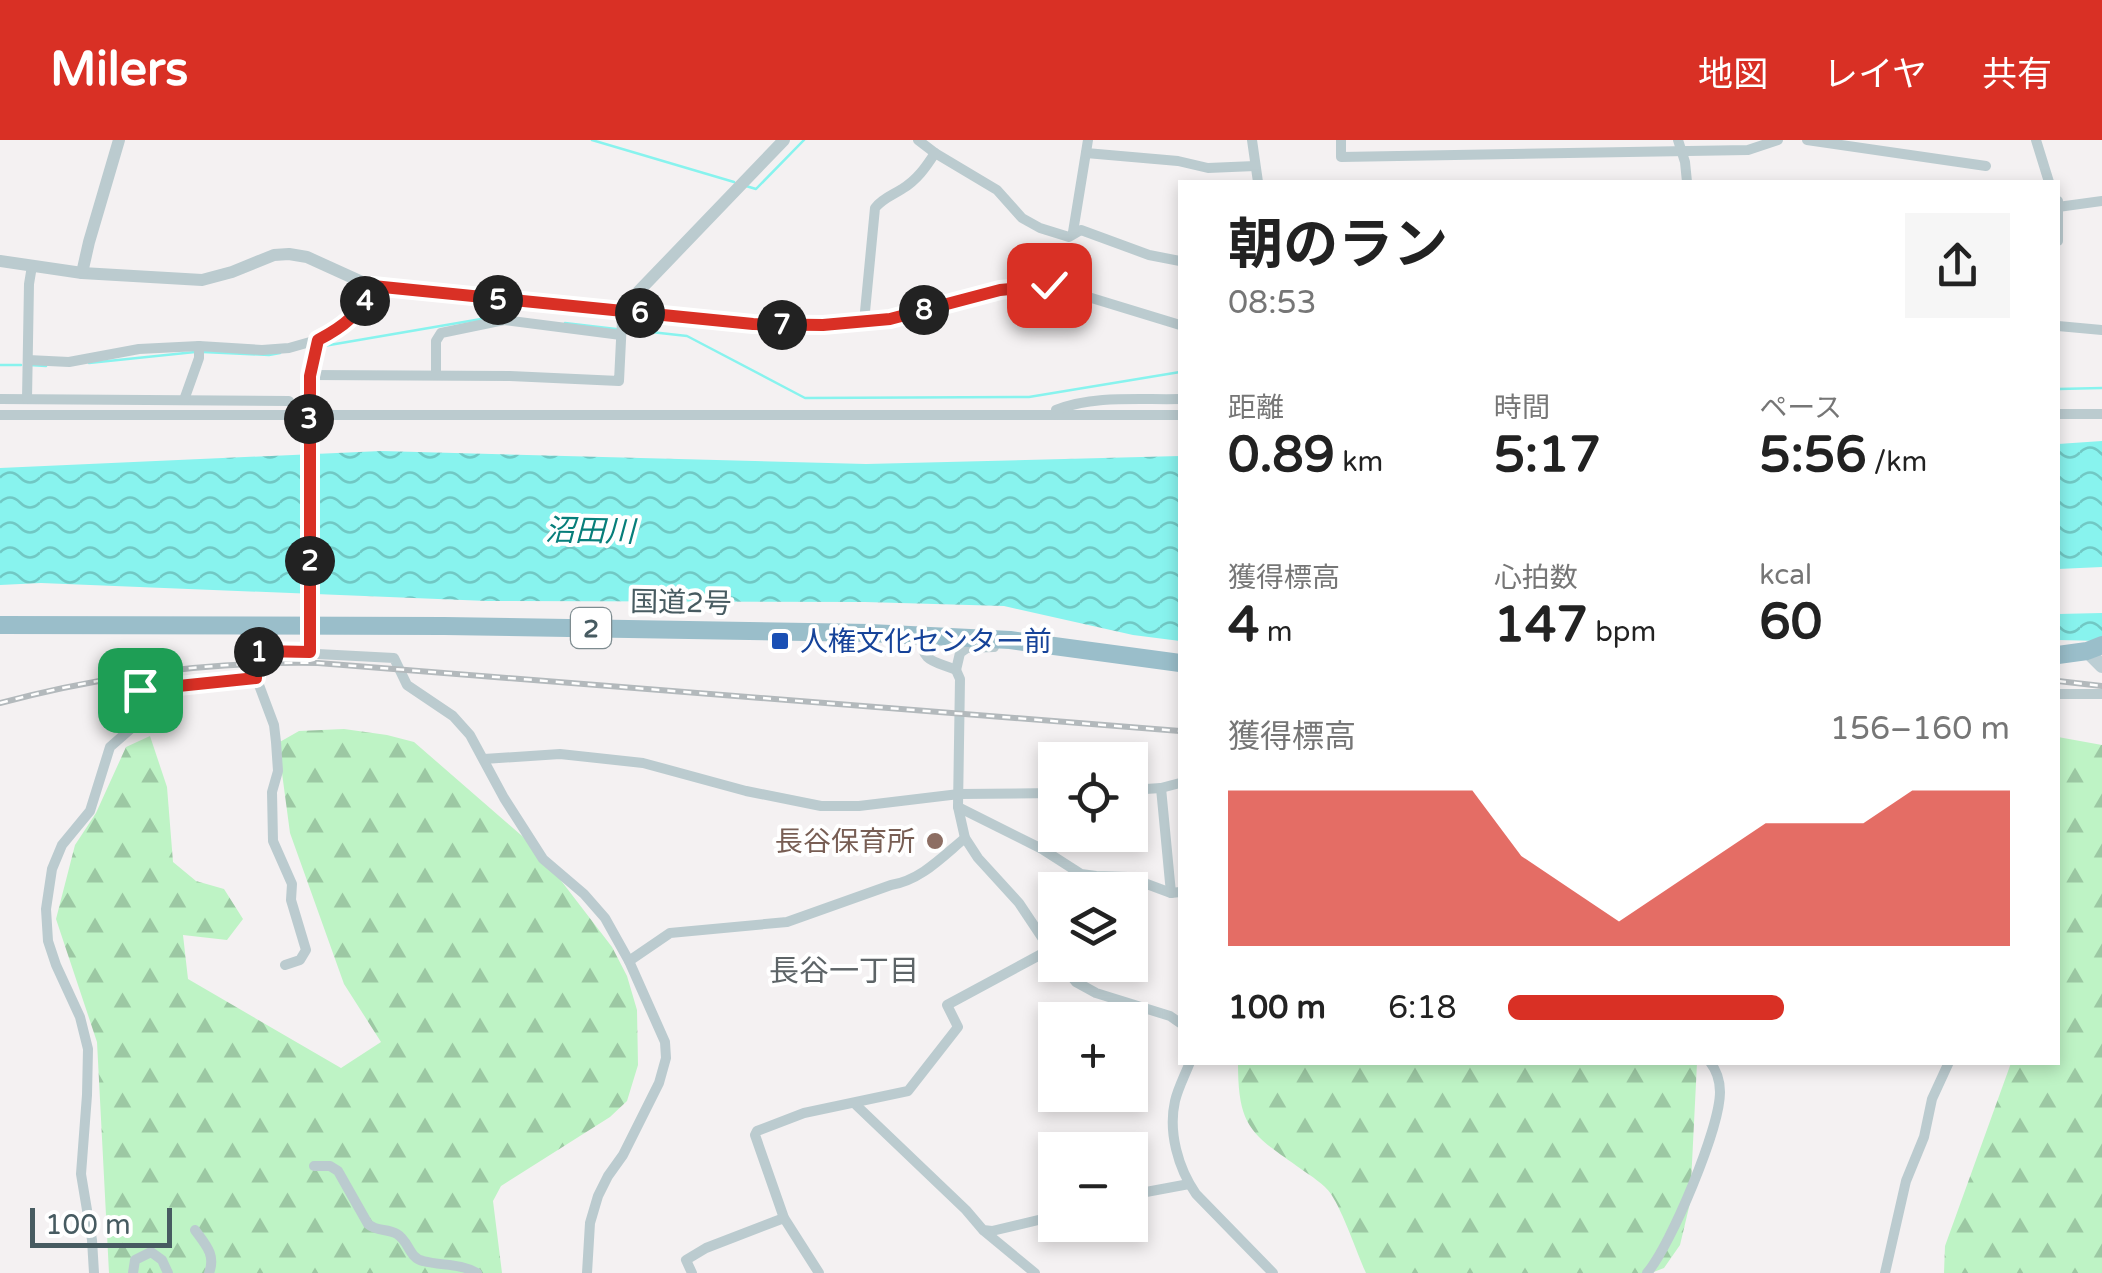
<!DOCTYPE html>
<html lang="ja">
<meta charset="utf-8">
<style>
body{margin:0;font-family:"Varela Round","Noto Sans JP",sans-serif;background:#f6f6f6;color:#222;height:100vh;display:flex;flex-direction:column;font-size:38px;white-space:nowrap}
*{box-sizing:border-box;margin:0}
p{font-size:32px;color:#767676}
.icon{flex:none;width:55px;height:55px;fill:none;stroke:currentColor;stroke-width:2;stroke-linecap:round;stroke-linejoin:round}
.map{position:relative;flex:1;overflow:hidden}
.panel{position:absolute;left:1178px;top:40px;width:882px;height:885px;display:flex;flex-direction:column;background:#fff;border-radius:0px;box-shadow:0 5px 15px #0003}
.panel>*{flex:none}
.controls{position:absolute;left:1038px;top:602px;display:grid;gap:20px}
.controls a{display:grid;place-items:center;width:110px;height:110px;border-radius:0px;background:#fff;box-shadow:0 5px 15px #0003;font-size:50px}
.scale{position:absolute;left:30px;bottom:25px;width:142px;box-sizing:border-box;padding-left:10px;border:5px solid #475b61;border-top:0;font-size:28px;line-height:35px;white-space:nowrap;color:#475b61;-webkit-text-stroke:8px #fff;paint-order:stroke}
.pin{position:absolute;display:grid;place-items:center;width:85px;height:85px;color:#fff;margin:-42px;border-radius:20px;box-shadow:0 5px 15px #0006}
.km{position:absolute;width:50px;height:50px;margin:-25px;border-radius:50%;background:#222;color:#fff;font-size:28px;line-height:50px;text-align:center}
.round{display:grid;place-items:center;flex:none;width:105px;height:105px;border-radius:0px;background:#f6f6f6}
.headline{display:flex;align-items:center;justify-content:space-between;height:170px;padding:0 50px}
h1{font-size:55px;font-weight:700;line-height:75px}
.metrics{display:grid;grid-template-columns:repeat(3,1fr);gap:15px;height:170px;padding:10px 50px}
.metrics div{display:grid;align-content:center}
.metrics b{font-size:50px;font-weight:700}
.metrics small{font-size:28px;font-weight:400}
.metrics p{font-size:28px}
.chart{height:280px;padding:20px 50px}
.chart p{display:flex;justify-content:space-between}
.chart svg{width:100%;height:180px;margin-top:10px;fill:#d93025;opacity:.7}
ul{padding:0 50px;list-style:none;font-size:32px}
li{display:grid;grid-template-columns:160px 120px 1fr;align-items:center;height:75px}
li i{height:25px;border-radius:12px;background:#d93025}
header{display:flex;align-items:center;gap:60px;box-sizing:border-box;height:140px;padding:0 50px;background:#d93025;color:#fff}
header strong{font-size:48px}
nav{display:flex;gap:55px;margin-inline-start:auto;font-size:35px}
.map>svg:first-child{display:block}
.forest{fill:url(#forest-firs)}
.water{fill:url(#water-waves)}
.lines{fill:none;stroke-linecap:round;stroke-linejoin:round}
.stream{stroke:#88f3ee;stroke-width:2.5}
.minor{stroke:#bbcbcf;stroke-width:10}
.tertiary{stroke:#bbcbcf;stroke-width:12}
.secondary{stroke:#bcced4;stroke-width:14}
.trunk{stroke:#9abeca;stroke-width:18}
.rail-casing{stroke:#b3b9bc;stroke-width:6}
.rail{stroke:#fff;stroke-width:2.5;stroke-dasharray:8;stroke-linecap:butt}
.route-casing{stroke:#fff;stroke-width:20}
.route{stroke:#d93025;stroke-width:12}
.transit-dot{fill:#1a4fb4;stroke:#fff;stroke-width:4}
.education-dot{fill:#8d6e63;stroke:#fff;stroke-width:4}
.labels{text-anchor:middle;stroke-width:8;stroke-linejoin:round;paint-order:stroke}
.shield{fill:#fff;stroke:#7e8c90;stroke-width:2.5}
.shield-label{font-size:25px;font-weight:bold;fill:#475b61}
.street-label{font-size:28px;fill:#475b61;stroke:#fff}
.transit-label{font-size:28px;fill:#164399;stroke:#fff;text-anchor:start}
.education-label{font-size:28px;fill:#785e54;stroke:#fff;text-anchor:end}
.water-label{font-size:30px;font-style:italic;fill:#077e7a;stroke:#fff}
.neighbourhood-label{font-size:30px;fill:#5d6467;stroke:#fff}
</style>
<header>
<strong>Milers</strong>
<nav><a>地図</a><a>レイヤ</a><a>共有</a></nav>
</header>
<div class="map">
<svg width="2102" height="1133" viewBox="0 0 2102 1133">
<defs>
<pattern id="forest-firs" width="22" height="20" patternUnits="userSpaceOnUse" patternTransform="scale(2.5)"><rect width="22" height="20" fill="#bef3c5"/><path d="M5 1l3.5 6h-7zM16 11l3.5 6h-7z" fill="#9cc8a3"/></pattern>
<pattern id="water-waves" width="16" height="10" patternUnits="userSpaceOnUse" patternTransform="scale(2.5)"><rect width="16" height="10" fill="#88f3ee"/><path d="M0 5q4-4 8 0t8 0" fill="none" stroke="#71c8c4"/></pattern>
</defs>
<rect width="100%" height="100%" fill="#f4f1f2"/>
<g class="forest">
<path d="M344,589L387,595L414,602L536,708L612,807L627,836L637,870L638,925L627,961L610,977L501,1046L493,1061L502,1133H109L97,902L56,779L75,705L96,673L126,607L150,596L167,647L173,722L196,741L224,749L243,779L227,800L183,795L188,839L341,928L381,902L344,844L290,693L278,603L299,591Z"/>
<path d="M2058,597L2102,605V1133H1944L1945,1106L2011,923L2058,922Z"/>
<path d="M1238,923H1697L1690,1063L1680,1105L1664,1128L1651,1133H1366C1356,1111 1344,1074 1331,1054C1324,1044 1311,1036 1301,1029C1251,994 1238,987 1238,923Z"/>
</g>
<g class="water">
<path d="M2102,301V427L2058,429V304Z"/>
<path d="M381,311L866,324L1180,316V501L1133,495L1004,466L865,462L487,461L41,443L0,445V328Z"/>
<path d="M2102,473V501L2058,500V474Z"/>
</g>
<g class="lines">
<g class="stream">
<path d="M592,0L734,42"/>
<path d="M746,46L756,49L804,0"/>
<path d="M565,183L616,189"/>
<path d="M624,189L687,196L805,258L1029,257L1180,232"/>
<path d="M318,207L487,178"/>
<path d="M203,212L269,215L280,213"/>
<path d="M89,223L195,212"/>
<path d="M0,225H21"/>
<path d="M29,225L46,226"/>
<path d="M2058,249L2102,248"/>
</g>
<g class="minor">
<path d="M918,0L935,13L997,50L1022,78L1040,88L1069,97L1081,90L1149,115L1180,121"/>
<path d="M1252,0L1258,42"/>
<path d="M1341,0V17L1748,10L1778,0"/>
<path d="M1678,0L1685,22L1687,42"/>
<path d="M1807,0L1986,26"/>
<path d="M2036,0L2049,42"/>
<path d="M1086,13L1178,21L1208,28L1255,26"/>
<path d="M2058,67L2102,61"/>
<path d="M1073,92L1088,0"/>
<path d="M2058,101V61"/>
<path d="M864,182L875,68C883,58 891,56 902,49C917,40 926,27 935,13"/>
<path d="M2058,186L2102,190"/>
<path d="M28,220L69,222L139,209L199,206L262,210L289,208L317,200L343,187L365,162L373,147"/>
<path d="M310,235L510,236L619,241L622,180L631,172L753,184L823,185L890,179L1001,150L1049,145L1180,185"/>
<path d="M436,235V201L441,193L504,180L621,195"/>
<path d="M0,259L289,261"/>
<path d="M27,259L29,144L32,126"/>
<path d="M184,260L199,218V206"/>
<path d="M2058,274H2102"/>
<path d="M0,275H1180"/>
<path d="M1056,275V270C1094,255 1140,260 1180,259"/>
<path d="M921,496C921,523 935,521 956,530L960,539L958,667L965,698L978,718L1019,763L1055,817"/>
<path d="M311,512L308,274L310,235L317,200"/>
<path d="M956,530L960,513L967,508L994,507"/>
<path d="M2058,554H2102"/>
<path d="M484,619L560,614L643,623L746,651L821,666H859L959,654L1055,653"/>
<path d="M1161,648L1171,753"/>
<path d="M1130,650L1161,648L1180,643"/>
<path d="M958,667L1042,709L1081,734L1096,736L1128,737L1171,753L1180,752"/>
<path d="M629,821L670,793L787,782L891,745C921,740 942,717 965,698"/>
<path d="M285,825L300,820L306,810L291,760L292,744L273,701L272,652L278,631L276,602L274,585L256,537L257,515L260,511L394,518L407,545L453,576L470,595L504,658L543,719L584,754L605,778L629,821L665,902L666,918L659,943L623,1015L608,1036L598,1056L590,1083L587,1133"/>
<path d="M1062,825L1076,842L1096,853L1170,876L1180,883"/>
<path d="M1190,922C1185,935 1178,948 1175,961C1168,992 1178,1028 1196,1054L1273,1133"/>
<path d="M855,964L966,1070L983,1090L992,1091L1055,1076"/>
<path d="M314,1026H330L338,1031L368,1084C377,1092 387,1088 397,1094C409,1101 409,1118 423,1121C442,1126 460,1123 477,1133"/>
<path d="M1130,1055L1189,1044"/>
<path d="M195,1090C206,1105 216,1115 209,1133"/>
<path d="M984,1091L1035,1133"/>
<path d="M94,1133L92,1100L81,1034L87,955L88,909L80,877L56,825L48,801L46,769L52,729L62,705L90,671L110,607L142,579L140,550L256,537"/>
<path d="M133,1133L135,1120L151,1112L162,1120L168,1133"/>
<path d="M692,1133L686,1120L706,1108L784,1078"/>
<path d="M819,1133L784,1078L755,995L757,991L804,973L908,951L958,887L947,865L1049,810"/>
<path d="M1647,1133C1671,1105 1720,988 1720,952C1720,941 1717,931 1710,922"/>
<path d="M1885,1133L1906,1041L1924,997L1932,959L1949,922"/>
</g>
<g class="tertiary">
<path d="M0,121L82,133L202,140L232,132L274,115L289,114L307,117L373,147L631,172L638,152L784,0"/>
<path d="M82,133L89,102L119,0"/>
</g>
<path class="secondary" d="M2087,511L2102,526"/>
<g class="trunk">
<path d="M0,485L444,486L870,493L1010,500L1180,523"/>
<path d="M2058,515L2087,511L2102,505"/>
</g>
<defs>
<g id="rail">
<path d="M2058,541L2102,546"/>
<path d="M0,563C105,535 210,521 318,523L1180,591"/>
</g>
</defs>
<use href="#rail" class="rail-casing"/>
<use href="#rail" class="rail"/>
</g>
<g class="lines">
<defs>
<path id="route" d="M140,550L256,538L257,515L260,511L310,512V236L318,200C345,186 358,175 373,146L753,184L823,185L890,179L1000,150L1049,145"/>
</defs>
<use href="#route" class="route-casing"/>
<use href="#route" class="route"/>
</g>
<rect class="transit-dot" x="770" y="491" width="20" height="20" rx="5"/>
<circle class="education-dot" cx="935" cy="701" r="10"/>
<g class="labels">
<rect class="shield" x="571" y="468" width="40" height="40" rx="8"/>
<g class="shield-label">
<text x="591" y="497">2</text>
</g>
<g class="street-label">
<text transform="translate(681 462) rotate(1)" y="10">国道2号</text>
</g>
<g class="transit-label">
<text x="800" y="511">人権文化センター前</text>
</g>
<g class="education-label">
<text x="915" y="711">長谷保育所</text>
</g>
<g class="water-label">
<text transform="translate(590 391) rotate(1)" y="10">沼田川</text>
</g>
<g class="neighbourhood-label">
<text x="844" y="841">長谷一丁目</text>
</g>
</g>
</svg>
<div class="controls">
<a><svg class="icon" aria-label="locate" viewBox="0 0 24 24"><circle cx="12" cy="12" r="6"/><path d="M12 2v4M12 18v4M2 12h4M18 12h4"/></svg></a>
<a><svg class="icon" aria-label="layers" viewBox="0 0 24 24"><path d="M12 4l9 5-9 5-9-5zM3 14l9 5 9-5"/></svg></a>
<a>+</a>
<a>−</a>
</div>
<div class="scale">100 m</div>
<div class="pin" style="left:140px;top:550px;background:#1e9e55"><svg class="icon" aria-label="arrive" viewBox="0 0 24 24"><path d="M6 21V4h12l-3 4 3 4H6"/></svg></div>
<div class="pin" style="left:1049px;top:145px;background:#d93025"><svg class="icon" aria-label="check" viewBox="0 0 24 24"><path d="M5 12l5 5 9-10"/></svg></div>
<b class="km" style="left:259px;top:512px">1</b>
<b class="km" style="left:310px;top:421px">2</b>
<b class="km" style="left:309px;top:279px">3</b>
<b class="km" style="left:365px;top:161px">4</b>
<b class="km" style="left:498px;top:160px">5</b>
<b class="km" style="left:640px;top:173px">6</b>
<b class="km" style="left:782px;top:185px">7</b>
<b class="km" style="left:924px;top:170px">8</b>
<section class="panel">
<div class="headline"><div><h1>朝のラン</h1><p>08:53</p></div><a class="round"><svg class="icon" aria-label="share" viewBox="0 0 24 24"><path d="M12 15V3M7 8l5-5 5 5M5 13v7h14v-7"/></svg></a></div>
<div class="metrics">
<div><p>距離</p><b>0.89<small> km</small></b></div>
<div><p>時間</p><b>5:17</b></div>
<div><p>ペース</p><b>5:56<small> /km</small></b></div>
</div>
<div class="metrics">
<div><p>獲得標高</p><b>4<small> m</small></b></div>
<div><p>心拍数</p><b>147<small> bpm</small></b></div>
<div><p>kcal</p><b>60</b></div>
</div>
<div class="chart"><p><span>獲得標高</span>156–160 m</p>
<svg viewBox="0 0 160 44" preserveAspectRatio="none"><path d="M0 44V6L10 6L20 6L30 6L40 6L50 6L60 22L70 30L80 38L90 30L100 22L110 14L120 14L130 14L140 6L150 6L160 6V44z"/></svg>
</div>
<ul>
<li><b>100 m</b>6:18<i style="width:55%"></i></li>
</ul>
</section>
</div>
